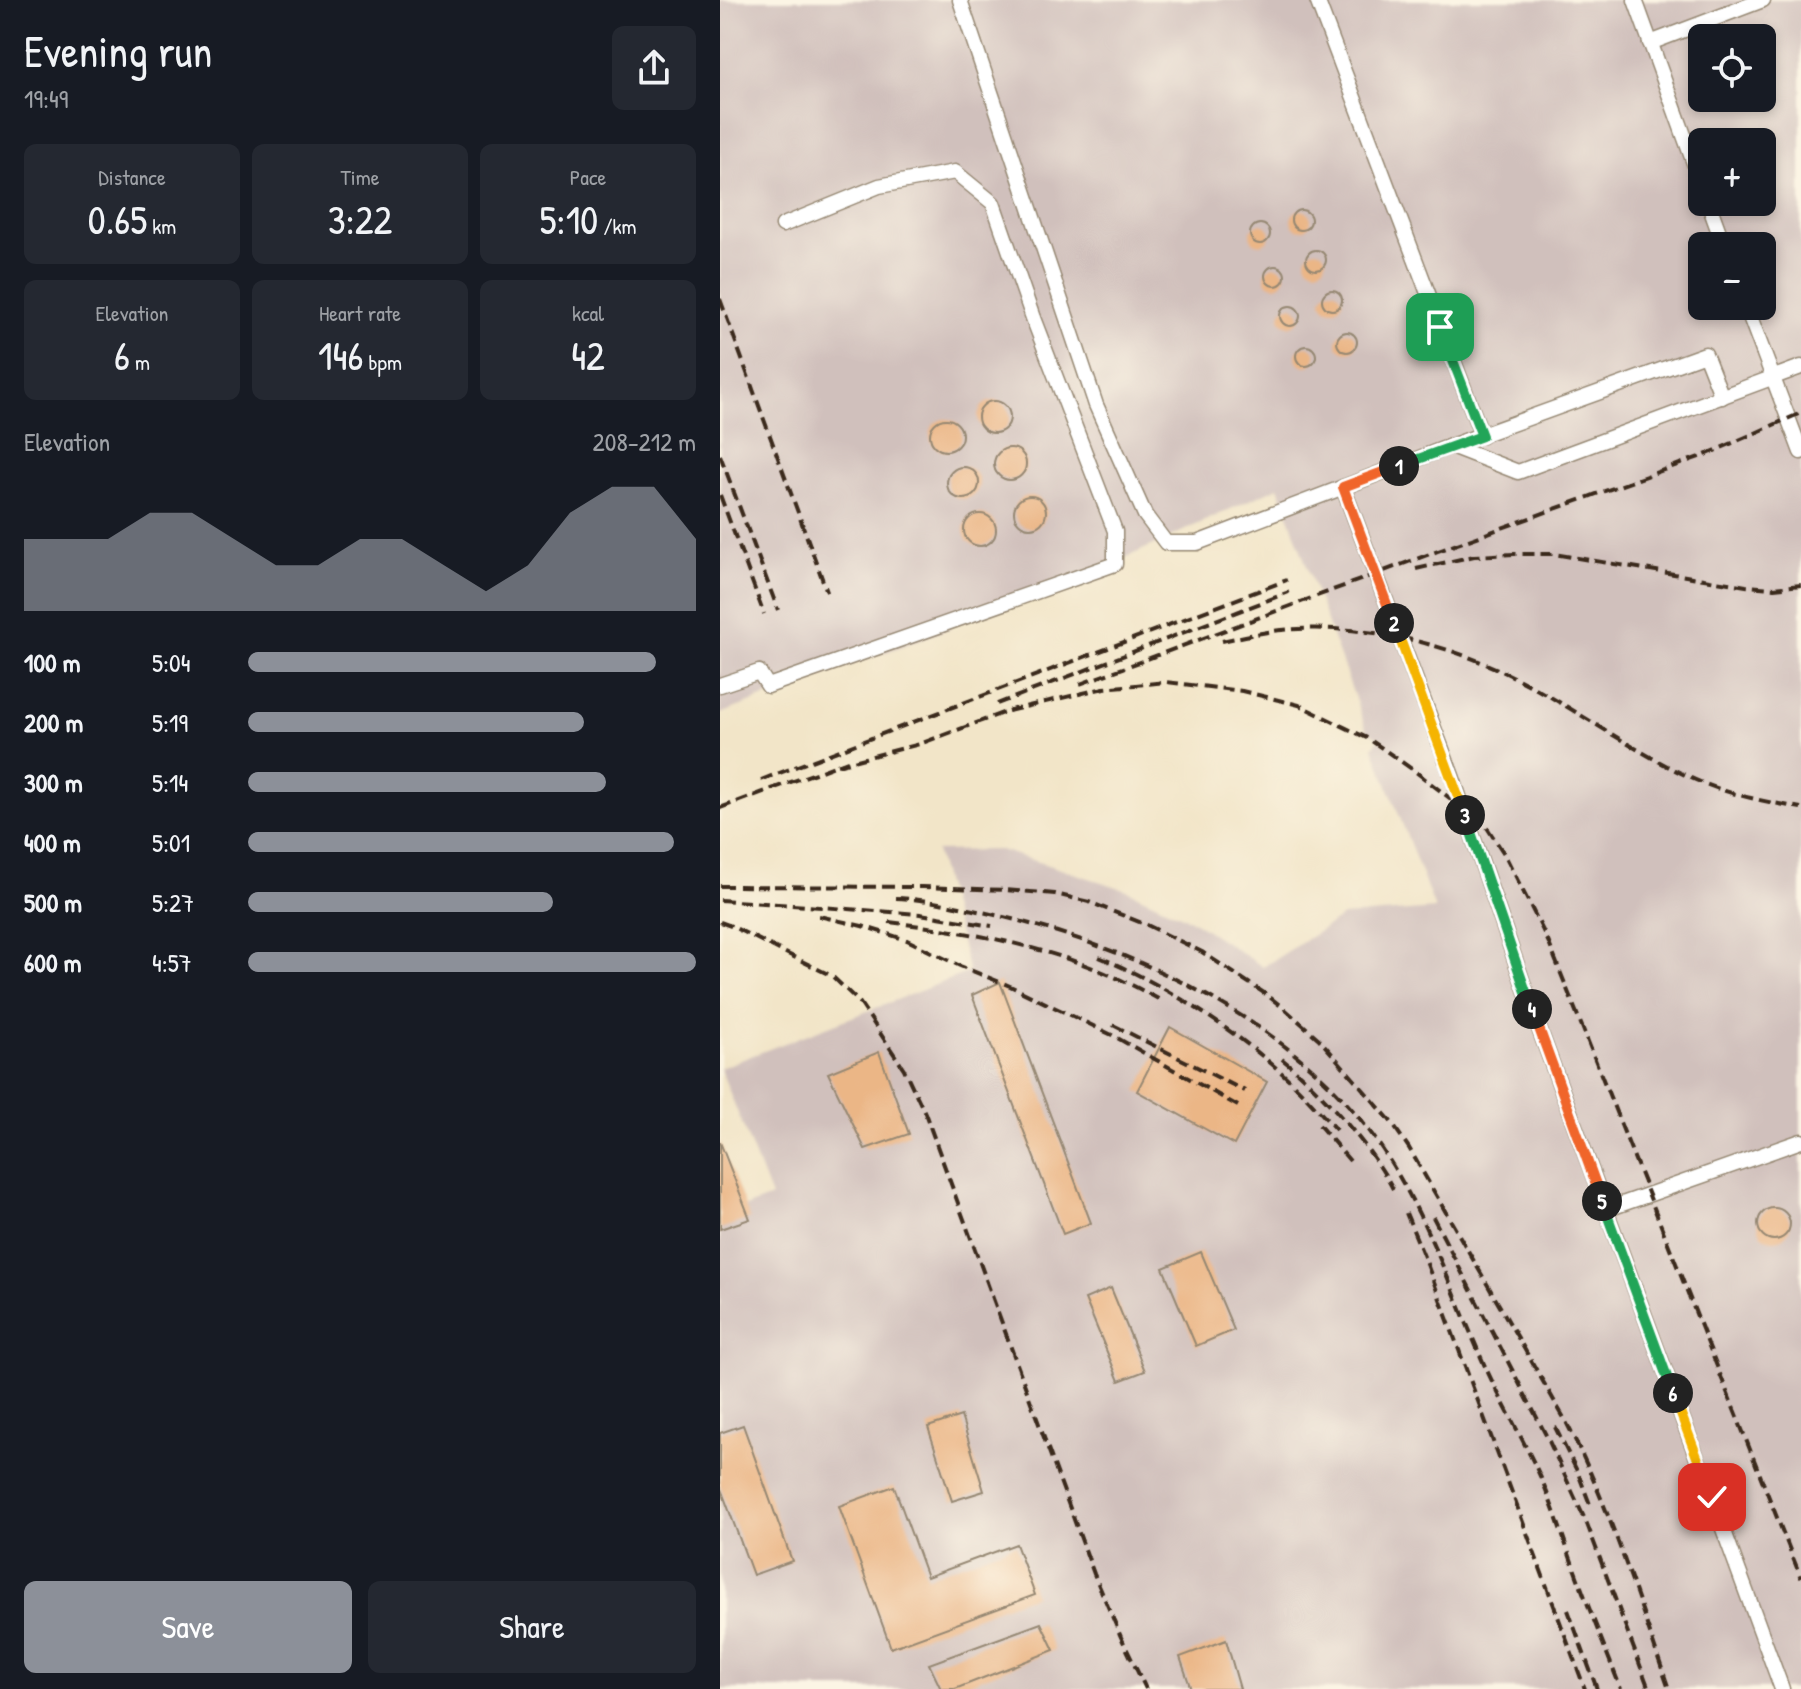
<!DOCTYPE html>
<meta charset="utf-8">
<style>
body{margin:0;font-family:"Patrick Hand",sans-serif;background:#242831;color:#f1f3f6;height:100vh;display:flex;flex-direction:column;font-size:30px;white-space:nowrap}
*{box-sizing:border-box;margin:0}
p{font-size:26px;color:#9ea1a6}
.icon{flex:none;width:44px;height:44px;fill:none;stroke:currentColor;stroke-width:2;stroke-linecap:round;stroke-linejoin:round}
.map{position:relative;flex:1;overflow:hidden}
.panel{display:flex;flex-direction:column;background:#171b24;width:720px}
.panel>*{flex:none}
.controls{position:absolute;left:968px;top:24px;display:grid;gap:16px}
.controls a{display:grid;place-items:center;width:88px;height:88px;border-radius:12px;background:#171b24;box-shadow:0 4px 12px #0003;font-size:40px}
.pin{position:absolute;display:grid;place-items:center;width:68px;height:68px;color:#fff;margin:-34px;border-radius:16px;box-shadow:0 4px 12px #0006}
.km{position:absolute;width:40px;height:40px;margin:-20px;border-radius:50%;background:#222;color:#fff;font-size:22px;line-height:40px;text-align:center}
.round{display:grid;place-items:center;flex:none;width:84px;height:84px;border-radius:12px;background:#242831}
.summary{display:flex;align-items:center;justify-content:space-between;height:136px;padding:0 24px}
h1{font-size:44px;font-weight:600;line-height:60px}
.figures{display:grid;grid-template-columns:repeat(3,1fr);gap:12px;height:136px;padding:8px 24px}
.figures div{display:grid;align-content:center;border-radius:12px;background:#242831;text-align:center}
.figures b{font-size:40px;font-weight:600}
.figures small{font-size:22px;font-weight:400}
.figures p{font-size:22px}
.chart{height:224px;padding:16px 24px}
.chart p{display:flex;justify-content:space-between}
.chart svg{width:100%;height:144px;margin-top:8px;fill:#8c9099;opacity:.7}
.cta{display:flex;gap:16px;margin-top:auto;padding:16px 24px}
.cta a{flex:1;height:92px;border-radius:12px;background:#8c9099;color:#fff;font-size:32px;font-weight:600;line-height:92px;text-align:center}
.cta a+a{background:#242831;color:#f1f3f6}
ul{padding:0 24px;list-style:none;font-size:26px}
li{display:grid;grid-template-columns:128px 96px 1fr;align-items:center;height:60px}
li i{height:20px;border-radius:10px;background:#8c9099}
main{display:flex;flex:1;min-height:0}
.map>svg:first-child{display:block}
.industrial{fill:#d0c0bc;fill-rule:evenodd}
.building{fill:#ebb686}
.lines{fill:none;stroke-linecap:round;stroke-linejoin:round}
.minor-casing{stroke:#968873;stroke-width:17}
.minor{stroke:#fff;stroke-width:14}
.rail{stroke:#3b2a1e;stroke-width:4;stroke-dasharray:12 6;stroke-linecap:butt}
.split-1-casing{stroke:#fff;stroke-width:16}
.split-2-casing{stroke:#fff;stroke-width:16}
.split-3-casing{stroke:#fff;stroke-width:16}
.split-4-casing{stroke:#fff;stroke-width:16}
.split-5-casing{stroke:#fff;stroke-width:16}
.split-6-casing{stroke:#fff;stroke-width:16}
.split-7-casing{stroke:#fff;stroke-width:16}
.split-1{stroke:#22a559;stroke-width:10}
.split-2{stroke:#f0652b;stroke-width:10}
.split-3{stroke:#f5b400;stroke-width:10}
.split-4{stroke:#22a559;stroke-width:10}
.split-5{stroke:#f0652b;stroke-width:10}
.split-6{stroke:#22a559;stroke-width:10}
.split-7{stroke:#f5b400;stroke-width:10}
</style>
<main>
<section class="panel">
<div class="summary"><div><h1>Evening run</h1><p>19:49</p></div><a class="round"><svg class="icon" aria-label="share" viewBox="0 0 24 24"><path d="M12 15V3M7 8l5-5 5 5M5 13v7h14v-7"/></svg></a></div>
<div class="figures">
<div><p>Distance</p><b>0.65<small> km</small></b></div>
<div><p>Time</p><b>3:22</b></div>
<div><p>Pace</p><b>5:10<small> /km</small></b></div>
</div>
<div class="figures">
<div><p>Elevation</p><b>6<small> m</small></b></div>
<div><p>Heart rate</p><b>146<small> bpm</small></b></div>
<div><p>kcal</p><b>42</b></div>
</div>
<div class="chart"><p><span>Elevation</span>208–212 m</p>
<svg viewBox="0 0 160 44" preserveAspectRatio="none"><path d="M0 44V22L10 22L20 22L30 14L40 14L50 22L60 30L70 30L80 22L90 22L100 30L110 38L120 30L130 14L140 6L150 6L160 22V44z"/></svg>
</div>
<ul>
<li><b>100 m</b>5:04<i style="width:91%"></i></li>
<li><b>200 m</b>5:19<i style="width:75%"></i></li>
<li><b>300 m</b>5:14<i style="width:80%"></i></li>
<li><b>400 m</b>5:01<i style="width:95%"></i></li>
<li><b>500 m</b>5:27<i style="width:68%"></i></li>
<li><b>600 m</b>4:57<i style="width:100%"></i></li>
</ul>
<div class="cta"><a>Save</a><a>Share</a></div>
</section>
<div class="map">
<svg width="1081" height="1689" viewBox="0 0 1081 1689">
<rect width="100%" height="100%" fill="#fcf5e5"/>
<filter id="ink" filterUnits="userSpaceOnUse"><feTurbulence type="fractalNoise" baseFrequency=".0125" numOctaves="2"/><feDisplacementMap in="SourceGraphic" scale="16" xChannelSelector="R" yChannelSelector="G"/><feConvolveMatrix kernelMatrix="1 2 1 2 8 2 1 2 1" color-interpolation-filters="sRGB"/></filter>
<filter id="wash" filterUnits="userSpaceOnUse"><feTurbulence type="fractalNoise" baseFrequency=".006" numOctaves="4" result="noise"/><feDisplacementMap in="SourceGraphic" scale="32" xChannelSelector="R" yChannelSelector="G"/><feGaussianBlur stdDeviation="1.8" result="paint"/><feColorMatrix in="noise" values="0 0 0 0 0 0 0 0 0 0 0 0 0 0 0 0 0 1.4 0 .05"/><feComposite in="paint" operator="in"/></filter>
<g filter="url(#wash)">
<rect width="100%" height="100%" fill="#f2e5c8"/>
<path class="industrial" d="M0,0H1081V1689H0V1217L51,1197L0,1068L249,972L216,851L280,850L407,890L473,921L543,967L623,916L715,909L653,747L660,738L647,731L558,487L405,558L231,624L230,628L0,714ZM982,38H1042V98H982ZM982,142H1042V202H982ZM982,246H1042V306H982Z"/>
<g id="blocks">
<g class="building">
<circle cx="581" cy="220" r="10"/>
<circle cx="540" cy="234" r="10"/>
<circle cx="596" cy="260" r="10"/>
<circle cx="555" cy="276" r="10"/>
<circle cx="612" cy="300" r="10"/>
<circle cx="570" cy="316" r="10"/>
<circle cx="627" cy="342" r="10"/>
<circle cx="586" cy="356" r="10"/>
<circle cx="274" cy="417" r="16"/>
<circle cx="226" cy="435" r="16"/>
<circle cx="290" cy="464" r="16"/>
<circle cx="243" cy="483" r="16"/>
<circle cx="310" cy="512" r="16"/>
<circle cx="260" cy="530" r="16"/>
<path d="M280,982L371,1223L343,1234L252,995Z"/>
<path d="M450,1027L547,1082L514,1145L417,1091Z"/>
<path d="M159,1052L189,1134L145,1149L108,1073Z"/>
<path d="M0,1142L30,1219L0,1229Z"/>
<circle cx="1054" cy="1224" r="16"/>
<path d="M481,1252L514,1330L476,1346L443,1268Z"/>
<path d="M391,1288L425,1371L399,1381L365,1299Z"/>
<path d="M241,1416L264,1491L232,1501L208,1427Z"/>
<path d="M23,1425L72,1561L33,1575L0,1486V1433Z"/>
<path d="M174,1486L207,1577L296,1544L315,1595L171,1648L119,1506Z"/>
<path d="M321,1623L334,1650L235,1689H221L209,1664Z"/>
<path d="M506,1640L520,1689H471L460,1657Z"/>
</g>
</g>
</g>
<g filter="url(#ink)">
<use href="#blocks" fill-opacity="0" stroke="#968873" stroke-width="2"/>
<g class="lines">
<defs>
<g id="minor">
<path d="M240,0L376,405L425,515L446,543H477L731,446L985,354L1002,397"/>
<path d="M597,0L762,436"/>
<path d="M915,0L982,185"/>
<path d="M930,43L1043,0"/>
<path d="M988,202L1004,246"/>
<path d="M1026,306L1081,452"/>
<path d="M731,446L798,472L1081,367"/>
<path d="M623,487L732,776L813,1012L1062,1689"/>
<path d="M0,685L39,672L48,686L395,564V531L313,318L273,203L235,172L159,186L63,225"/>
<path d="M885,1210L1081,1141"/>
</g>
</defs>
<use href="#minor" class="minor-casing"/>
<use href="#minor" class="minor"/>
<g class="rail">
<path d="M0,299L107,592"/>
<path d="M0,455L58,610"/>
<path d="M0,495L44,614"/>
<path d="M696,569L754,556L794,554H834L1026,586L1054,588L1081,585"/>
<path d="M502,641C521,637 542,632 562,630C641,623 726,642 796,678C854,708 907,747 965,775C1001,793 1041,801 1081,808"/>
<path d="M360,684L718,551L985,455L1081,413"/>
<path d="M277,704L569,592"/>
<path d="M288,711L384,688L446,682L522,691L579,705L649,739L696,772L766,826L785,855L828,941L1081,1578"/>
<path d="M117,765L200,744L296,708"/>
<path d="M41,780L567,580"/>
<path d="M0,808L128,761"/>
<path d="M0,886L203,887L286,890L335,894L369,902L427,925L482,952L547,995L566,1010L599,1039L669,1119L689,1148L844,1418C889,1503 917,1598 949,1689"/>
<path d="M176,898C209,899 239,907 271,914C402,944 554,1012 640,1119C696,1188 725,1274 760,1355C779,1399 805,1441 824,1485C836,1515 846,1546 857,1576C871,1614 886,1651 901,1689"/>
<path d="M0,900L200,914L272,926"/>
<path d="M99,916L142,926L187,940L240,966L290,986L392,1035L518,1106"/>
<path d="M0,922L11,926L112,976L140,1003L184,1069L205,1113L374,1574L401,1637L426,1689"/>
<path d="M169,922C264,933 356,952 440,1000"/>
<path d="M379,957C435,980 496,1018 542,1056C570,1078 593,1104 616,1130"/>
<path d="M393,1025L525,1091"/>
<path d="M562,1059C600,1090 650,1145 673,1189"/>
<path d="M599,1125L630,1161"/>
<path d="M686,1213L707,1264L865,1689"/>
<path d="M713,1217L828,1439L867,1524L929,1689"/>
<path d="M835,1427L858,1473L871,1507"/>
<path d="M848,1610L877,1689"/>
</g>
</g>
</g>
<g class="lines" filter="url(#ink)">
<defs>
<path id="split-1" d="M679,466L762,436L720,327"/>
<path id="split-2" d="M674,623L623,487L679,466"/>
<path id="split-3" d="M674,623L745,815"/>
<path id="split-4" d="M745,815L812,1009"/>
<path id="split-5" d="M812,1009L882,1201"/>
<path id="split-6" d="M882,1201L953,1393"/>
<path id="split-7" d="M953,1393L992,1497"/>
</defs>
<use href="#split-1" class="split-1-casing"/>
<use href="#split-2" class="split-2-casing"/>
<use href="#split-3" class="split-3-casing"/>
<use href="#split-4" class="split-4-casing"/>
<use href="#split-5" class="split-5-casing"/>
<use href="#split-6" class="split-6-casing"/>
<use href="#split-7" class="split-7-casing"/>
<use href="#split-1" class="split-1"/>
<use href="#split-2" class="split-2"/>
<use href="#split-3" class="split-3"/>
<use href="#split-4" class="split-4"/>
<use href="#split-5" class="split-5"/>
<use href="#split-6" class="split-6"/>
<use href="#split-7" class="split-7"/>
</g>
</svg>
<div class="controls">
<a><svg class="icon" aria-label="locate" viewBox="0 0 24 24"><circle cx="12" cy="12" r="6"/><path d="M12 2v4M12 18v4M2 12h4M18 12h4"/></svg></a>
<a>+</a>
<a>−</a>
</div>
<div class="pin" style="left:720px;top:327px;background:#1e9e55"><svg class="icon" aria-label="arrive" viewBox="0 0 24 24"><path d="M6 21V4h12l-3 4 3 4H6"/></svg></div>
<div class="pin" style="left:992px;top:1497px;background:#d93025"><svg class="icon" aria-label="check" viewBox="0 0 24 24"><path d="M5 12l5 5 9-10"/></svg></div>
<b class="km" style="left:679px;top:466px">1</b>
<b class="km" style="left:674px;top:623px">2</b>
<b class="km" style="left:745px;top:815px">3</b>
<b class="km" style="left:812px;top:1009px">4</b>
<b class="km" style="left:882px;top:1201px">5</b>
<b class="km" style="left:953px;top:1393px">6</b>
</div>
</main>
